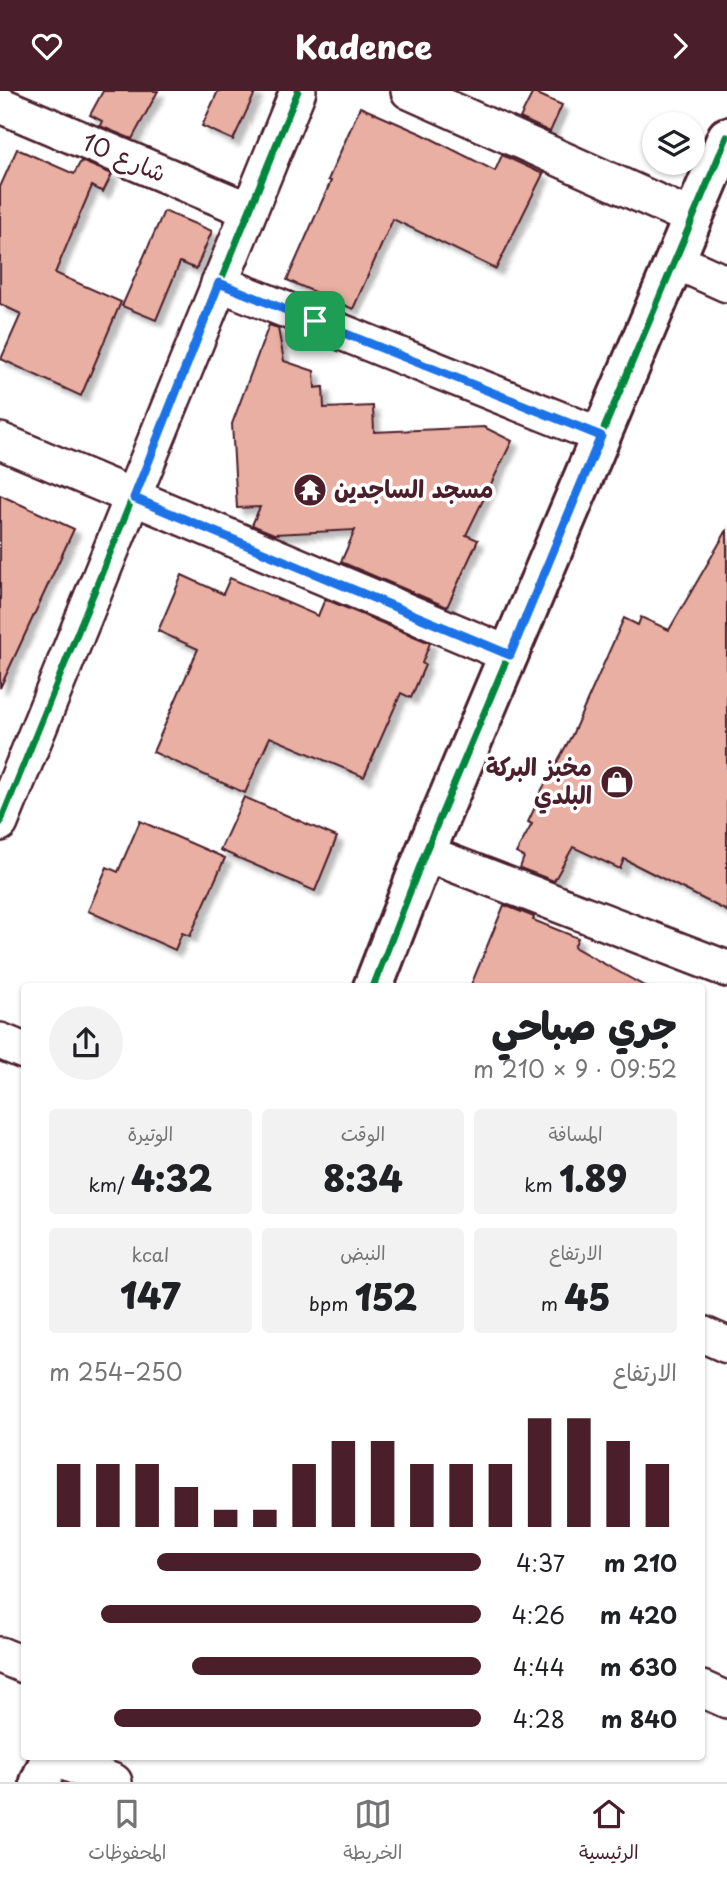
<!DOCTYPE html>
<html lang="ar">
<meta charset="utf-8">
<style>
body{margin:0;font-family:"Playpen Sans","Playpen Sans Arabic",sans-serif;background:#f2f2f2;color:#202124;direction:rtl;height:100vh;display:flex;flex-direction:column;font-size:26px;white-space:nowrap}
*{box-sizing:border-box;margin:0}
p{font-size:23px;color:#757577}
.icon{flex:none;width:38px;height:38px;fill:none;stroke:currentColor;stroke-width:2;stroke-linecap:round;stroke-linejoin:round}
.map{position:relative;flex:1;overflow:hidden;direction:ltr}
.drawer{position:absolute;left:21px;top:892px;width:684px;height:777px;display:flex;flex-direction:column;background:#fff;border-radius:7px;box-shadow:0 2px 5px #0004;direction:rtl}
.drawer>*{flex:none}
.controls{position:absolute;left:642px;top:21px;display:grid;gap:14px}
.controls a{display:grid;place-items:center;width:63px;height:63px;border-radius:50%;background:#fff;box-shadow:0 2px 5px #0004;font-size:35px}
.pin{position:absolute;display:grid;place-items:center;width:60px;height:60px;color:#fff;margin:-30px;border-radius:14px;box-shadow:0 4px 10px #0006}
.round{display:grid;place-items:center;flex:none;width:74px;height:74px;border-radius:37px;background:#f2f2f2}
.summary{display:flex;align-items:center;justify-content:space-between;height:119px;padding:0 28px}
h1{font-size:38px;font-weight:800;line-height:52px}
.metrics{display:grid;grid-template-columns:repeat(3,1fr);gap:10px;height:119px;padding:7px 28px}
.metrics div{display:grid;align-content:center;border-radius:7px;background:#f2f2f2;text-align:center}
.metrics b{font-size:35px;font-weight:800}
.metrics small{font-size:19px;font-weight:400}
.metrics p{font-size:19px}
.chart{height:196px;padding:14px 28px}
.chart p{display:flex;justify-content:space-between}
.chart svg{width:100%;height:126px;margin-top:7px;stroke:#4a1f2b;stroke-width:6}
ul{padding:0 28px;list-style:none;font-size:23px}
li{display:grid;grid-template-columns:112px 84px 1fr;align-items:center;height:52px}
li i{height:18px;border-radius:9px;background:#4a1f2b}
header{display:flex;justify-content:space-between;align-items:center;height:91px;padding:0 28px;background:#4a1f2b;color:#fff;font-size:32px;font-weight:800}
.menu{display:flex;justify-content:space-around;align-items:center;height:98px;border-top:2px solid #e0e0e0;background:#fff;font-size:19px;color:#757577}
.menu a{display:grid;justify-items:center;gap:4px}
.menu .on{color:#4a1f2b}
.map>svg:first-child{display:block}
.building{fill:#e8afa2;stroke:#4a1f2b;stroke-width:2;filter:url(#shadow)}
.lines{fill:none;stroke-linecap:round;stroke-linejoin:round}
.minor-casing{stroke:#4a1f2b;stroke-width:40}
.tertiary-casing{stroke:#4a1f2b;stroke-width:44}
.minor{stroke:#fff;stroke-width:35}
.tertiary{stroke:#fff;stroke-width:38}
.cycleway-casing{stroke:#fff;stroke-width:11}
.cycleway{stroke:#00873e;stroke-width:7}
.route-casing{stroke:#fff;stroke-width:14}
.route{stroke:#1a73e8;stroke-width:9}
.labels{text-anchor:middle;stroke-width:7;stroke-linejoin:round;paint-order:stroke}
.street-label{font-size:24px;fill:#4a1f2b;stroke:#fff}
.poi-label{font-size:24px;font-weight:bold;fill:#4a1f2b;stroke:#fff;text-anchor:start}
</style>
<header><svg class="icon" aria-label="forward" viewBox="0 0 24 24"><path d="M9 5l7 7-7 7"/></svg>Kadence<svg class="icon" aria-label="heart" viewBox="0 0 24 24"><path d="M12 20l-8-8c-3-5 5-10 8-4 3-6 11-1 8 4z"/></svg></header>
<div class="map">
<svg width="727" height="1691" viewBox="0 0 727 1691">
<defs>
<filter id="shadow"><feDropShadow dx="6" dy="6" stdDeviation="2" flood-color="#0004"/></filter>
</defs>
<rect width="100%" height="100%" fill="#fff"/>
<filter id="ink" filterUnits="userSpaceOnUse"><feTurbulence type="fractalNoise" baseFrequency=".0143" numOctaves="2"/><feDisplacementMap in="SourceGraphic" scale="14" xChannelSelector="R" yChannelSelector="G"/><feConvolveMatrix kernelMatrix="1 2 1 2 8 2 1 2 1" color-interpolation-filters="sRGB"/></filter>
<g filter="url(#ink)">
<g class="building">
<path d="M103,0H158L132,48L100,35L102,30L90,24Z"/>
<path d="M218,0H256L233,49L202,35Z"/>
<path d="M533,1L562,14L550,41L520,27Z"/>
<path d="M360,16L422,43L495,80L502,64L543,83L496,178L393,128L353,218L287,189L331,90L328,89Z"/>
<path d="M17,58L74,83L81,70L112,83L103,101L92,95L55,182L121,211L81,305L1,268L21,223L0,213V96Z"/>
<path d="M164,120L212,140L196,178L180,171L156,229L122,215Z"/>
<path d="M269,234L278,237L284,270L314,280L315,297L323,296L324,317L373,315L374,341L484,336L512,350L466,444L478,449L447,516L341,471L355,439L274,443L252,434L260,416L237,417L232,333Z"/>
<path d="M0,404L74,438L0,597Z"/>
<path d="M727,439V820L624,768L620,778L573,756L554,790L520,777L524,766L516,762L532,733L528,731L536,714L534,713L572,644L624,527L638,534L641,526L669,539Z"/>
<path d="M182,484L223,503L230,487L318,525L325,508L430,552L422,572L425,574L411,607L401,602L364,686L270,646L245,702L153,661L198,558L158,540Z"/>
<path d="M244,706L337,746L315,800L220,759Z"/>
<path d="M140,730L225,767L190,845L182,842L175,859L88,820L107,776L118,781Z"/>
<path d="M504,814L534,826L533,829L578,847L574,856L646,896H475L471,894Z"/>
</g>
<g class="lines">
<defs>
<g id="minor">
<path d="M409,0L693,127"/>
<path d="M0,14L248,119"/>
<path d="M676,170L727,193"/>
<path d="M219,192L601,345"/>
<path d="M0,350L510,564"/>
<path d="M0,732L298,0"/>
<path d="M425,762L727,878"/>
<path d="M0,950L24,960"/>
<path d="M702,1243L727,1254"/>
<path d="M0,1564L24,1574"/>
<path d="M702,1598L727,1609"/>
<path d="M52,1666L114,1691"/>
</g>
<g id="tertiary">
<path d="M373,896L425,762L727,46"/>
<path d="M40,1691L51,1666"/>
</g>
</defs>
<use href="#minor" class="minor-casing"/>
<use href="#tertiary" class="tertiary-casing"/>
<use href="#minor" class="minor"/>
<use href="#tertiary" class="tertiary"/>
<defs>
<g id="cycleway">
<path d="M0,732L298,0"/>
<path d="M373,896L425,762L727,46"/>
</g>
</defs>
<use href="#cycleway" class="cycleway-casing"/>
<use href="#cycleway" class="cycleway"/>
</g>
</g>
<g class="lines" filter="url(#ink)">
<defs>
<path id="route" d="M219,192L601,345L510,564L134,407Z"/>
</defs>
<use href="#route" class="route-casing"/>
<use href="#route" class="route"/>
</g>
<defs>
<symbol id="temple-disc" viewBox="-11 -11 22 22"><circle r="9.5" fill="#4a1f2b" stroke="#fff"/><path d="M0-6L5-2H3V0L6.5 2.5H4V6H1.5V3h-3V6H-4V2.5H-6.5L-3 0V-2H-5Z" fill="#fff"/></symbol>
<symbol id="shop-disc" viewBox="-11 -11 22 22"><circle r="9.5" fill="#4a1f2b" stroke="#fff"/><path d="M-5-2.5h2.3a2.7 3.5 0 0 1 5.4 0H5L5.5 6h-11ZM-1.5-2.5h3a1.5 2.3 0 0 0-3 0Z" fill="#fff"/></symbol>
</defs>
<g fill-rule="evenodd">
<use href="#temple-disc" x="291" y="380" width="38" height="38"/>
<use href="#shop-disc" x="598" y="672" width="38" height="38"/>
</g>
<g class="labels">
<g class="street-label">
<text transform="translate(124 67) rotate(23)" y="8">شارع 10</text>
</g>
<g class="poi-label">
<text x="334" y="407">مسجد الساجدين</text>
<text x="592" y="685" text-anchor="end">مخبز البركة<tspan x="592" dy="28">البلدي</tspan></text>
</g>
</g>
</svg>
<div class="controls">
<a><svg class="icon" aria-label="layers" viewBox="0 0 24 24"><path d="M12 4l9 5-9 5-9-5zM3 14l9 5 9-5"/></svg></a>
</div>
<div class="pin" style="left:315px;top:230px;background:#1e9e55"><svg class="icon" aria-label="arrive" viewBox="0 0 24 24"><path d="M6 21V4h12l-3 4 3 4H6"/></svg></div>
<section class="drawer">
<div class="summary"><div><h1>جري صباحي</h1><p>09:52 · 9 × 210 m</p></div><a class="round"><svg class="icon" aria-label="share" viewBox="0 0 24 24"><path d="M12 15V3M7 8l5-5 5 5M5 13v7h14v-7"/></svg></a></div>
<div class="metrics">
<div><p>المسافة</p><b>1.89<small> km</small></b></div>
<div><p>الوقت</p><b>8:34</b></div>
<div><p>الوتيرة</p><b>4:32<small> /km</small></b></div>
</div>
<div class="metrics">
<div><p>الارتفاع</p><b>45<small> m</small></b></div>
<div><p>النبض</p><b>152<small> bpm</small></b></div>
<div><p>kcal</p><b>147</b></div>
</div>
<div class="chart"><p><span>الارتفاع</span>250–254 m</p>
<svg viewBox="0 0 160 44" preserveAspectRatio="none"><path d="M5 44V22M15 44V22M25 44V22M35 44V30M45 44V38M55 44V38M65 44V22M75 44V14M85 44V14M95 44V22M105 44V22M115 44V22M125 44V6M135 44V6M145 44V14M155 44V22"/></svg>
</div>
<ul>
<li><b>210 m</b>4:37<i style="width:75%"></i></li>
<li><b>420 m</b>4:26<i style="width:88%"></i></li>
<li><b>630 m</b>4:44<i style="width:67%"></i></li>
<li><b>840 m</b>4:28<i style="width:85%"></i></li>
</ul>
</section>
</div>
<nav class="menu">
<a class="on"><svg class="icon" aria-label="home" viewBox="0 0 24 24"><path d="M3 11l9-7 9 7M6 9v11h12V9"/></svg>الرئيسية</a>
<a><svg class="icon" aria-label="map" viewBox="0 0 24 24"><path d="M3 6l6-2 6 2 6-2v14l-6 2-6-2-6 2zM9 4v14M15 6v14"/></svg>الخريطة</a>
<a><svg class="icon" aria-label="saved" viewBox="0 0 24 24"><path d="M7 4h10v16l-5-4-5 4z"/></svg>المحفوظات</a>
</nav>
